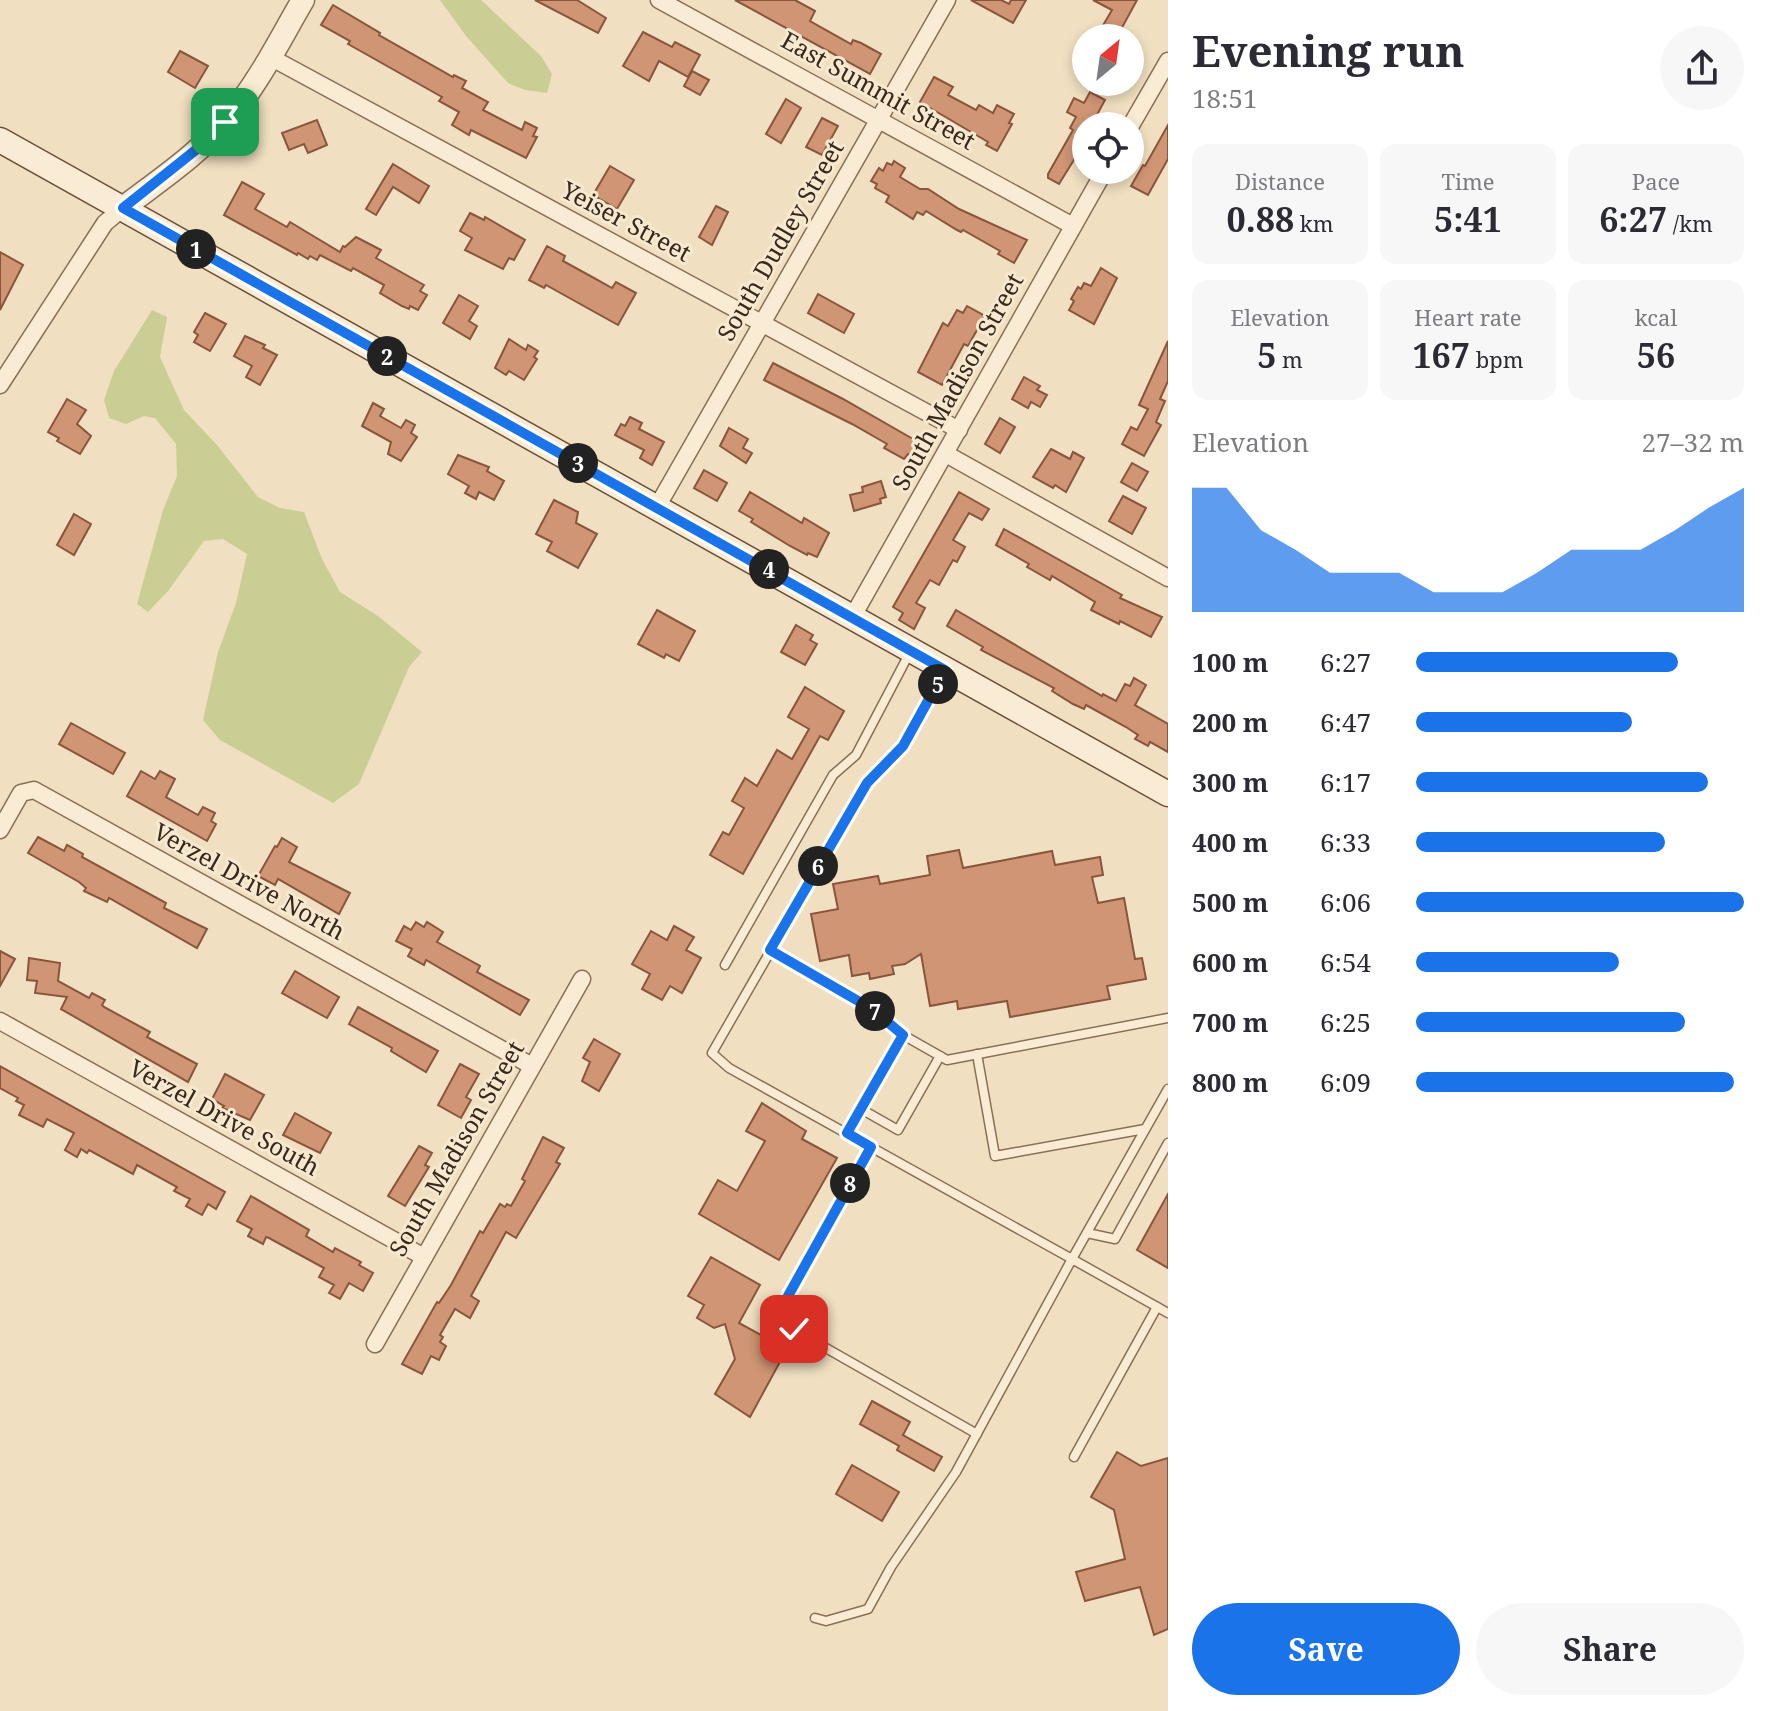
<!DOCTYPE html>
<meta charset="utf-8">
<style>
body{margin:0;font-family:"Noto Serif",serif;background:#f7f7f7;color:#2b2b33;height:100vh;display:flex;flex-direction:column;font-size:30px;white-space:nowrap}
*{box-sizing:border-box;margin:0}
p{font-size:26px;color:#7c7c81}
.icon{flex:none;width:44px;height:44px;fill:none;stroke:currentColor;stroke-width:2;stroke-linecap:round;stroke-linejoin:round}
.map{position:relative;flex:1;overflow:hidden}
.side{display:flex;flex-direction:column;background:#fff;width:600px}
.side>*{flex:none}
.needle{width:52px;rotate:29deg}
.fabs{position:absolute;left:1072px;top:24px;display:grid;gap:16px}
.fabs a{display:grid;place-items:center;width:72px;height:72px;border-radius:50%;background:#fff;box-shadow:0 4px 12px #0003;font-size:40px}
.pin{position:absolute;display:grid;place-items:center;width:68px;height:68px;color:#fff;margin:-34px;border-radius:16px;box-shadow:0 4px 12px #0006}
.km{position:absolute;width:40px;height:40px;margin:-20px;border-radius:50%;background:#222;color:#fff;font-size:22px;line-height:40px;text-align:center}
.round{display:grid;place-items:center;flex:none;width:84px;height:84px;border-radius:42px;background:#f7f7f7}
.headline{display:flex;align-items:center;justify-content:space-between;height:136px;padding:0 24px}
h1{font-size:44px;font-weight:700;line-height:60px}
.metrics{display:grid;grid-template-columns:repeat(3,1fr);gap:12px;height:136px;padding:8px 24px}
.metrics div{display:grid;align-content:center;border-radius:16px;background:#f7f7f7;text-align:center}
.metrics b{font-size:34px;font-weight:700}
.metrics small{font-size:22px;font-weight:400}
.metrics p{font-size:22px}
.chart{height:224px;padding:16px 24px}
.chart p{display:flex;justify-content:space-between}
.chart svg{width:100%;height:144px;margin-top:8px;fill:#1a73e8;opacity:.7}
.action{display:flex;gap:16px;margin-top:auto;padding:16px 24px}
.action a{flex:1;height:92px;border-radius:48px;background:#1a73e8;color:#fff;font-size:32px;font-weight:700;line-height:92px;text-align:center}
.action a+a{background:#f7f7f7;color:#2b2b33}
ul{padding:0 24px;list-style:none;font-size:26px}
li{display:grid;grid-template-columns:128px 96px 1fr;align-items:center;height:60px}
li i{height:20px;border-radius:10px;background:#1a73e8}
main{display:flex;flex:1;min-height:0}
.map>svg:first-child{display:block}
.green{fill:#cbce94}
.building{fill:#cf9574;stroke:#89563c;stroke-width:2}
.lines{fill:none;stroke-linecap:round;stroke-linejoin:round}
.service-casing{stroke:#896f57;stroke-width:11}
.minor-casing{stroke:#896f57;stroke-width:19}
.tertiary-casing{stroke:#896f57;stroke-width:25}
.secondary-casing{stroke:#6b503b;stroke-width:27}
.service{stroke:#faecd4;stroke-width:8}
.minor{stroke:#faecd4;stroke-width:16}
.tertiary{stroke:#faecd4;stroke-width:22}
.secondary{stroke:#faecd4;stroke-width:24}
.route-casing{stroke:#fff;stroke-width:16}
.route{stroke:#1a73e8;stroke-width:10}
.labels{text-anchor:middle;stroke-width:6;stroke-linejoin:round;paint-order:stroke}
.street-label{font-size:24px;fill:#38281c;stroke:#f7e9d0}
</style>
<main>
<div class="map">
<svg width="1168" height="1711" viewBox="0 0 1168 1711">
<rect width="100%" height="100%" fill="#f0dfc0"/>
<g class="green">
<path d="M440,0H481L541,56L552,74L547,93L525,90L508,83L466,36Z"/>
<path d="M152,310L167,317L160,357L184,410L217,445L258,497L280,508L304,512L322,559L340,592L378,616L422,652L409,667L359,784L333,803L220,740L203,720L218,652L236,603L247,554L223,539L204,541L168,591L148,612L137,604L163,510L177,476L176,444L155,418L144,416L126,424L109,418L104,400L114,371Z"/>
</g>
<g class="building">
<path d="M535,0H577L606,18L598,33Z"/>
<path d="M735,0H795L815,11L810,21L851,44L853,40L861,43L881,54L870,74Z"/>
<path d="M971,0H1001L1009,4L1011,0H1026L1013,23Z"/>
<path d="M1093,0H1137L1118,35L1102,27L1112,10Z"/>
<path d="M333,5L380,33L379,35L453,77L454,75L466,81L462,88L488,102L483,110L522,130L525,122L537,128L533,136L537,137L526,158L471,130L469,135L452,125L459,112L439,101L442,97L348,44L350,41L321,25Z"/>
<path d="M643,32L672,47L675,42L700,55L688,77L659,61L649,81L623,66Z"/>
<path d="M180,51L208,66L195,88L168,72Z"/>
<path d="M692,71L709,80L700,95L684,86Z"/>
<path d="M934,77L953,87L948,95L976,110L979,105L993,113L997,105L1014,114L1009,123L1012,124L997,151L986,145L988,142L920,102Z"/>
<path d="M1090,92L1105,100L1091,126H1086V135L1080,150L1059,184L1048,178V174L1073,130L1070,128L1076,117L1067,112L1074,98L1084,103Z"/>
<path d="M786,99L801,108L781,143L766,134Z"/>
<path d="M822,118L838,126L822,155L806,147Z"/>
<path d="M317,120L327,145L308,153L304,144L289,150L282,133Z"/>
<path d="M1168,125V159L1148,195L1131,186L1143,165L1145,166Z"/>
<path d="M894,161L905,168L900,177L920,189H928L959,209L1027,240L1014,263L998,254L1000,251L963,230L961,232L957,230L926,211L923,215L917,212L913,219L886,202L889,196L875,188L877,184L871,181L879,168L883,171L887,163L892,165Z"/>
<path d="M393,164L429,186L419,203L393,187L376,215L366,209Z"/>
<path d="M610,166L634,180L617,209L593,195Z"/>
<path d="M242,182L264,194L255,209L287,227L290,222L340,252L343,246L345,247L356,237L381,250L376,258L424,285L420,291L427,295L418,310L410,306L409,309L402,306L380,293L384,285L353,268L351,271L320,255L317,260L310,256L308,259L298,253L297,255L224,215Z"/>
<path d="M716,206L728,212L712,245L699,237Z"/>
<path d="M470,213L484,220L485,217L525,240L514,260L509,258L503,269L465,250L472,238L460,231Z"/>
<path d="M547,246L565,256L563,261L594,278L612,288L616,282L636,293L618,325L546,285L544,288L529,280Z"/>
<path d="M0,252L23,265L0,310Z"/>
<path d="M1101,268L1117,278L1094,324L1069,310L1074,301L1071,299L1078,287L1081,289L1084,283L1091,286Z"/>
<path d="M818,294L854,314L844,333L808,313Z"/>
<path d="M459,295L478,306L469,321L477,326L470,339L443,323Z"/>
<path d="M967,306L985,316L968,346L964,344L942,385L918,372L943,323L948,326L957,310L963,313Z"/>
<path d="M205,313L226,324L210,351L194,342L198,335L194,332Z"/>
<path d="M245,336L265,345L263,348L277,355L260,385L246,377L252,366L234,356Z"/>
<path d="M509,339L526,350L528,345L538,351L534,357L537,359L524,380L509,371L506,375L495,368Z"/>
<path d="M1168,341V381L1160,399L1165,401L1156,422L1161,425L1144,456L1122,444L1131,427L1137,430L1148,409L1139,405Z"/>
<path d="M773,363L843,399L920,443L912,456L908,454L904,459L884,448L887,444L852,424L764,380Z"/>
<path d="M1024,377L1040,386L1037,390L1047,395L1040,407L1031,402L1028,408L1012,399Z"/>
<path d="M67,399L86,410L77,424L91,436L80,454L57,441L59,438L48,432Z"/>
<path d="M373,403L384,409L380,416L401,428L406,420L415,425L411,433L417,437L401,461L388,454L391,442L362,426Z"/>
<path d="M630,417L642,423L639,429L664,442L652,465L640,458L644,450L615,435L621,424L625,426Z"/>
<path d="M1000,418L1015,427L1000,453L985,444Z"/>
<path d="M729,428L748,439L743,448L752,453L746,463L720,446Z"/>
<path d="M1051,449L1070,459L1073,452L1084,458L1066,492L1055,485L1053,488L1033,477Z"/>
<path d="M458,455L489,467L487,471L504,481L494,500L479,492L476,499L465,493L469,486L448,474Z"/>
<path d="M1132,463L1148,472L1137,491L1121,482Z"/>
<path d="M704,470L727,483L717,501L694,488Z"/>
<path d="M881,481L886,497L880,499L881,503L854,511L850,495L863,492L862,487Z"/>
<path d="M750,492L802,523L804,518L829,533L817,557L808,553L807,555L790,546L751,522L753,519L739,511Z"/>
<path d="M959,492L989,509L982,520L969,513L953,540L965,547L957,562L953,560L939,585L930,580L916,603L925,608L914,629L899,620L903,613L893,607Z"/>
<path d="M1123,496L1146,508L1132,534L1109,521Z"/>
<path d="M554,500L578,512L576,523L597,534L578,568L547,551L552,542L536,534Z"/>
<path d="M74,514L91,524L74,555L57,545Z"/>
<path d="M1004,529L1122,595L1120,598L1162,617L1151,637L1120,621L1119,624L1091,610L1095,602L1052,576L1050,580L1027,567L1029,564L996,545Z"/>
<path d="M657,610L695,631L679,661L666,654L664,658L638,644Z"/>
<path d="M956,610L1102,696L1103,694L1116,701L1125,684L1130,686L1134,678L1146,685L1135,705L1168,724V752L1150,742L1148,746L1135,739L1138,735L1126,727L1086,705L1084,709L1073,704L1052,691L1054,688L981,650L983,647L947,626Z"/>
<path d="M796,625L813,635L810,640L817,644L805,665L781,652Z"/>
<path d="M805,687L844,711L828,740L820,736L743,874L710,855L723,832L729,835L744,808L732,801L745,778L757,786L777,750L792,759L809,729L788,717Z"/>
<path d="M71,723L125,753L113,774L59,744Z"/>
<path d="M141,771L155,779L160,771L175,779L166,797L198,815L203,807L215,813L211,821L216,824L207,841L127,796Z"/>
<path d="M38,837L64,851L67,845L83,854L82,857L166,903L164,908L207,929L197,948L109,898L107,902L84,891L86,888L79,882L28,853Z"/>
<path d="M282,838L297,847L289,862L350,893L339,914L278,879L275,885L258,876L275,846L277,847Z"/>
<path d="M959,850L963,868L1052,851L1055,865L1100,857L1103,875L1092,877L1098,903L1124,898L1135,959L1142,958L1146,979L1107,986L1110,999L1010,1017L1007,1001L958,1009L957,1001L930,1006L921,954L905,964L892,966L894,974L870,979L869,973L852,976L849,955L820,961L811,914L838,909L833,884L878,876L880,884L930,875L927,856Z"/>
<path d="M416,922L424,927L427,922L443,932L437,942L480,966L477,972L529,1000L520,1015L426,960L424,965L408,956L412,949L396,941L404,926L411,930Z"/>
<path d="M674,926L694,937L686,950L701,958L682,993L670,986L662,1000L642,989L650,974L632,964L651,931L667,940Z"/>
<path d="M0,951L15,959L0,986Z"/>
<path d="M29,958L60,963L58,981L89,998L92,993L105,1000L102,1005L104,1007L150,1032L147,1037L197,1064L188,1082L61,1009L67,997L35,993L37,981L27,980Z"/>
<path d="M295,971L339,997L327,1018L282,993Z"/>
<path d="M358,1007L438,1051L426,1072L391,1051L392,1048L349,1024Z"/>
<path d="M594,1039L620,1054L599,1091L582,1081L590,1062L583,1058Z"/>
<path d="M460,1064L479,1074L466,1097L471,1100L461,1118L438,1105Z"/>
<path d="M0,1066L225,1192L216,1209L208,1204L202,1215L186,1206L190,1199L174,1191L177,1187L137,1165L133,1174L89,1150L87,1153L81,1149L77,1157L65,1150L74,1133L47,1119L43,1127L19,1115L24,1105L16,1101L18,1098L0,1088Z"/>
<path d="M225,1074L264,1095L250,1120L222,1108L224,1106L212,1099Z"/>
<path d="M762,1103L806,1131L802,1139L837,1158L779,1260L699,1214L718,1180L737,1191L765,1141L746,1131Z"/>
<path d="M295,1113L331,1133L320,1153L283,1135Z"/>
<path d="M543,1137L564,1148L556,1162L560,1164L516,1238L506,1232L471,1296L479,1301L470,1318L455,1309L440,1335L443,1337L440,1342L446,1346L439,1360L431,1356L422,1374L402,1364L437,1302L439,1303L451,1285L480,1231L483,1233L500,1204L505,1207L507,1204L511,1206L525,1181L522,1179Z"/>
<path d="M419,1146L432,1153L425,1165L429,1167L405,1206L388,1196Z"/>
<path d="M1168,1194V1268L1137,1250Z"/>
<path d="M251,1196L309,1230L306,1236L333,1252L335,1248L361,1262L359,1265L373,1273L363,1291L349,1283L340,1299L329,1293L334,1285L319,1277L324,1268L269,1238L266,1237L263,1244L248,1236L252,1229L237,1221Z"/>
<path d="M711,1257L760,1285L739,1323L787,1349L750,1417L715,1394L735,1359L725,1324L714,1328L697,1318L704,1305L688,1296Z"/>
<path d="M872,1401L910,1422L903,1435L942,1457L934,1471L897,1450L899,1446L860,1424Z"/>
<path d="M1117,1452L1141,1466L1168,1458V1629L1154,1635L1140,1587L1085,1601L1076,1572L1125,1559L1114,1510L1091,1497Z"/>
<path d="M852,1465L899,1492L882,1521L836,1494Z"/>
</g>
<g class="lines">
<defs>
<g id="service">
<path d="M945,671L903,746L867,783L712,1053L729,1068L1072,1259L1168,1089"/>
<path d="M770,950L872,1009L903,1035L947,1060L1168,1018"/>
<path d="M725,965L833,775L856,755L909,654"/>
<path d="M977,1054L995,1156L1145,1129"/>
<path d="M861,1109L898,1130L940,1056"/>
<path d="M847,1133L903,1035"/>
<path d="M871,1147L788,1296C784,1314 788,1325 803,1335L977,1434"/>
<path d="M1087,1233L1115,1239L1168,1143"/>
<path d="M1074,1457L1157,1307"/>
<path d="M815,1618L826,1621L868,1609L891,1567L956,1472L1072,1259L1168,1313"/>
</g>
<g id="minor">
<path d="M659,0L1073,226"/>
<path d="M270,57L959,430"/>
<path d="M1130,127L1168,61"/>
<path d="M0,385L105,223L123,208"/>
<path d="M946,454L1168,578"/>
<path d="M657,507L947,0"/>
<path d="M853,616L1105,170"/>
<path d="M0,830L21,793L34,790L532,1066"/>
<path d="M0,1021L424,1257"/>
<path d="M375,1344L582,979"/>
</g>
<path id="tertiary" d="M123,208C158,181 198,155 227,120C258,84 279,41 303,0"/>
<path id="secondary" d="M0,140L1168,794"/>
</defs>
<use href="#service" class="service-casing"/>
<use href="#minor" class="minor-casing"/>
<use href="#tertiary" class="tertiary-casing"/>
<use href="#secondary" class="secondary-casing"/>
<use href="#service" class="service"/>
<use href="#minor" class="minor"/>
<use href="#tertiary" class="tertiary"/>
<use href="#secondary" class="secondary"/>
</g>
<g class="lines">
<defs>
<path id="route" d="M225,122L207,141L123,208L945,670L903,746L867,783L770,950L872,1009L903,1035L847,1133L871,1147L788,1296C785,1310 786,1317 794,1329"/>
</defs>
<use href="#route" class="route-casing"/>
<use href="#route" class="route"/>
</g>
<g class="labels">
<g class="street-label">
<text transform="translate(878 91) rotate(29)" y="8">East Summit Street</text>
<text transform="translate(626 222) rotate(28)" y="8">Yeiser Street</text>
<text transform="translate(781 241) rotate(-60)" y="8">South Dudley Street</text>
<text transform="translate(958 382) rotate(-61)" y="8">South Madison Street</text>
<text transform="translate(249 882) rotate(29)" y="8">Verzel Drive North</text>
<text transform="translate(224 1118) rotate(29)" y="8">Verzel Drive South</text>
<text transform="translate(457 1149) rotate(-60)" y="8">South Madison Street</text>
</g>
</g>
</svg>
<div class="fabs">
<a><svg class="needle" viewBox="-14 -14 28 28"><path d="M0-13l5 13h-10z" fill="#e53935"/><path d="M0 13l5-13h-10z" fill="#7c7c81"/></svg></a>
<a><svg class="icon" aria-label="locate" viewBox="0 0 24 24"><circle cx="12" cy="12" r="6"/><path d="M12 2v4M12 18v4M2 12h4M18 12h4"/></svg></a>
</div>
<div class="pin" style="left:225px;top:122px;background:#1e9e55"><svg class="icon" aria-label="arrive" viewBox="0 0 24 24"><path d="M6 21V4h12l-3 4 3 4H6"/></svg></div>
<div class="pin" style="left:794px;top:1329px;background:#d93025"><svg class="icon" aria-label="check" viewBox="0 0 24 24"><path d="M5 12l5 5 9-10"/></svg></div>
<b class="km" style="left:196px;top:249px">1</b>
<b class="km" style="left:387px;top:356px">2</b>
<b class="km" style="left:578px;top:463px">3</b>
<b class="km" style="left:769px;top:569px">4</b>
<b class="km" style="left:938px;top:684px">5</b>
<b class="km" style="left:818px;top:866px">6</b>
<b class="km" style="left:875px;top:1011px">7</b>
<b class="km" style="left:850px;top:1183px">8</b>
</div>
<section class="side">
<div class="headline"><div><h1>Evening run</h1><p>18:51</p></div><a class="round"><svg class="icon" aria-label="share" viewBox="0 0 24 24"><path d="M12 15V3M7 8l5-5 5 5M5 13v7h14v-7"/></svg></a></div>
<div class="metrics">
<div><p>Distance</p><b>0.88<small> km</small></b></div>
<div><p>Time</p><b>5:41</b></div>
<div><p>Pace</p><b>6:27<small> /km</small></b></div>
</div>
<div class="metrics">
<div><p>Elevation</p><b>5<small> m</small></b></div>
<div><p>Heart rate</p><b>167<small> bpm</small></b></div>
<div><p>kcal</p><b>56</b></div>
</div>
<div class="chart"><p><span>Elevation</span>27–32 m</p>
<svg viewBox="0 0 160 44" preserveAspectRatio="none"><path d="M0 44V6L10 6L20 19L30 25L40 32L50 32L60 32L70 38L80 38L90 38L100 32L110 25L120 25L130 25L140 19L150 12L160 6V44z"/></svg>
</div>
<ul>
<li><b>100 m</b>6:27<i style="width:80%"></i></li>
<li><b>200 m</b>6:47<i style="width:66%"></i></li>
<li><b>300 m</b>6:17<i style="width:89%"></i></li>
<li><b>400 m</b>6:33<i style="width:76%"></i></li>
<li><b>500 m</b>6:06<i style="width:100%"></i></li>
<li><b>600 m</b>6:54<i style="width:62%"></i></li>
<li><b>700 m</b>6:25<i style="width:82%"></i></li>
<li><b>800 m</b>6:09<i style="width:97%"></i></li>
</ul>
<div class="action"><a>Save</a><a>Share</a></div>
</section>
</main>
